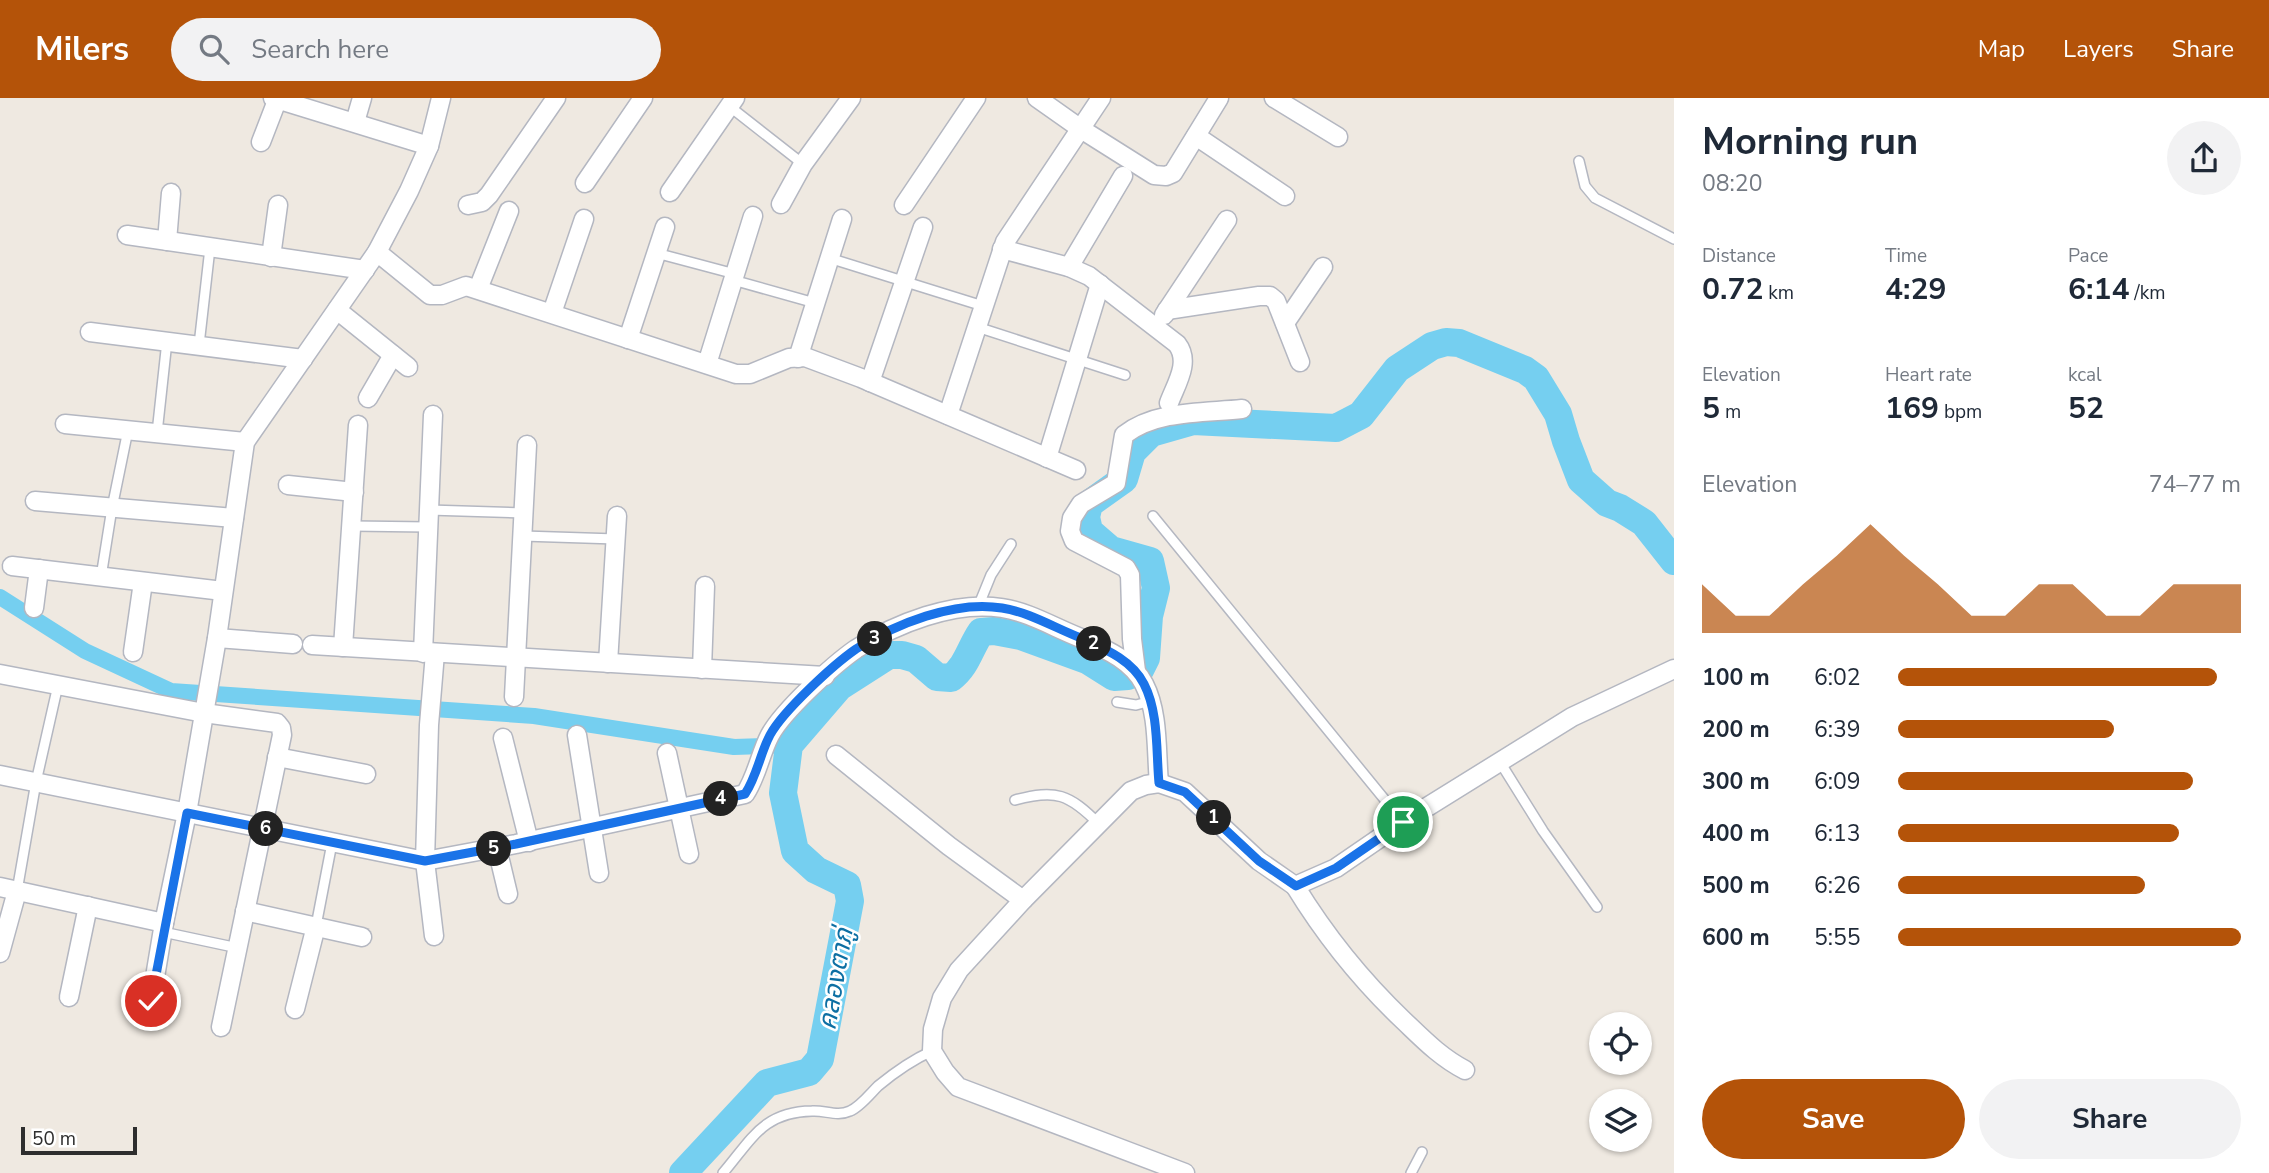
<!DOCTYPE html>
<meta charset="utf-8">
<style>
body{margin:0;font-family:"Nunito Sans","Noto Sans Thai",sans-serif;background:#f2f2f3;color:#1f2937;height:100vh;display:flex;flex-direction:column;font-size:26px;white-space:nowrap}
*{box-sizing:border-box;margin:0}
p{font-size:23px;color:#747a83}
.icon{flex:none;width:38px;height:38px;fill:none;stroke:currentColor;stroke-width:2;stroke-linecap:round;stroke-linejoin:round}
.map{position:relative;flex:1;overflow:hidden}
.drawer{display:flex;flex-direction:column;background:#fff;width:595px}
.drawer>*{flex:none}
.buttons{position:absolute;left:1589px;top:914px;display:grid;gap:14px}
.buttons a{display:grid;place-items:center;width:63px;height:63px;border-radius:50%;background:#fff;box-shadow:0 2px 5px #0004;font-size:35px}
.scale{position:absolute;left:21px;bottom:18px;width:116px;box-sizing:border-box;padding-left:7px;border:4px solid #2e2e2e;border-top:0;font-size:19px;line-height:24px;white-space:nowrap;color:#2e2e2e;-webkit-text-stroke:5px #fff;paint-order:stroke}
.pin{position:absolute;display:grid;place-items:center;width:60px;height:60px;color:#fff;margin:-30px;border:4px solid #fff;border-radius:50%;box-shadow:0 2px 7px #0007}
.km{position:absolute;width:35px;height:35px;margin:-18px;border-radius:50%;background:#222;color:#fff;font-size:19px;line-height:35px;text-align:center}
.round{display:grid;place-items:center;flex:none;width:74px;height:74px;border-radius:37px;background:#f2f2f3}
.overview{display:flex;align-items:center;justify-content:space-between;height:119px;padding:0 28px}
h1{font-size:38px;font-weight:700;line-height:52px}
.figures{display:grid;grid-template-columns:repeat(3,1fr);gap:10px;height:119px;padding:7px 28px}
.figures div{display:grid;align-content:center}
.figures b{font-size:30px;font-weight:700}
.figures small{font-size:19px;font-weight:400}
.figures p{font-size:19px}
.chart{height:196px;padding:14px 28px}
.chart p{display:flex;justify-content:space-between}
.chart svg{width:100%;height:126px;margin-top:7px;fill:#b45309;opacity:.7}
.action{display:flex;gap:14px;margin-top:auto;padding:14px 28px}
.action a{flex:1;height:80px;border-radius:42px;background:#b45309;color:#fff;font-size:28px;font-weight:700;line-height:80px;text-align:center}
.action a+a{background:#f2f2f3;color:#1f2937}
ul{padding:0 28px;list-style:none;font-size:23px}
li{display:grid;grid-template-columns:112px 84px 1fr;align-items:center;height:52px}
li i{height:18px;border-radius:9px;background:#b45309}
header{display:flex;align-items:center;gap:42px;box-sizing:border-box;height:98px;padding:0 35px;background:#b45309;color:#fff}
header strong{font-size:33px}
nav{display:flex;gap:38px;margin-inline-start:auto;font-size:24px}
.search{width:490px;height:63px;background:#f2f2f3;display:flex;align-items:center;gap:18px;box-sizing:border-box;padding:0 24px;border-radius:38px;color:#747a83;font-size:26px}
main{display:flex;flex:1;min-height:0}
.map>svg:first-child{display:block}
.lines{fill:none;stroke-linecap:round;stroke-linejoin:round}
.canal{stroke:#75cff0;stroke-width:16}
.river{stroke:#75cff0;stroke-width:28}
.service-casing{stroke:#b4b7c1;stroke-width:12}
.minor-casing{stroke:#b4b7c1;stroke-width:21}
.service{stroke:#fff;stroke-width:9}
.minor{stroke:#fff;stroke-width:18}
.route-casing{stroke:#fff;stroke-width:14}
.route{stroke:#1a73e8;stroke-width:9}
.labels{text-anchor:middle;stroke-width:5;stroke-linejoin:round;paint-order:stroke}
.water-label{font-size:26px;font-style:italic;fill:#0d6fa3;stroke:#fff}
</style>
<header>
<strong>Milers</strong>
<div class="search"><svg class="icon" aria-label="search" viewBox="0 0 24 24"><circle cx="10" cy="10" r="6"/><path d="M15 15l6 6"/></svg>Search here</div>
<nav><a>Map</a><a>Layers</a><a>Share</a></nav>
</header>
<main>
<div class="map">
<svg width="1674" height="1075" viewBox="0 0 1674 1075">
<rect width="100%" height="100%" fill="#efe9e1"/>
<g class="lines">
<path class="canal" d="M0,499L85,553L171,593L534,618L734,649L789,647"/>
<path class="river" d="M683,1075L767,985L809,974L820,961L850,803L847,787L816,772L795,753L783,695L789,647L839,589L889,557H902L916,561L937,579L951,580C967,568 970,550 981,534L994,533L1021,538L1087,562L1114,579L1128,578L1140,572L1146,560L1149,518L1156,490L1150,463L1111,452L1089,433L1086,419L1089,406L1124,381L1132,354L1151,335L1193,323L1336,330L1361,317L1397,271L1432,248L1446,244L1459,245L1525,272L1536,280L1558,316L1566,343L1581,382L1607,405L1620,410L1644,425L1674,463"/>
<defs>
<g id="service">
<path d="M729,8L803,66"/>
<path d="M1579,63L1585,88L1595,100L1674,141"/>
<path d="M656,155L735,176"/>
<path d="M829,160L983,208"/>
<path d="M733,182L815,205"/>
<path d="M977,229L1125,277"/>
<path d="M199,247L210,150"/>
<path d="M157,335L167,243"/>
<path d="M429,412L524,415"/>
<path d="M1153,418L1403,724"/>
<path d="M352,428L428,429"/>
<path d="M523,438L616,441"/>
<path d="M101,479L112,410L128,332"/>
<path d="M978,509L991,477L1011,446"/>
<path d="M1117,604L1136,607L1151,603"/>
<path d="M1500,664L1543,733L1597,809"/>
<path d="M1015,702C1056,691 1069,696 1099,726"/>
<path d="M17,793L36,684L58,587"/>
<path d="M316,828L332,745"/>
<path d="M163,834L238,850"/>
<path d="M723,1075C752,1041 763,1014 812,1013C825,1012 837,1019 850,1013C860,1009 870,996 878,988C895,974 912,962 932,953"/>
<path d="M1411,1075L1422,1054"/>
</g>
<g id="minor">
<path d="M273,0L429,48"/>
<path d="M1037,0L1081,31L1154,77L1166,78L1173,75L1219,0"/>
<path d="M1274,0L1338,39"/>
<path d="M355,24L362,0"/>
<path d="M1196,38L1285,98"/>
<path d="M261,44L278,0"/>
<path d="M585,85L643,0"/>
<path d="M670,94L735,0"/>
<path d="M781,106L803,66L851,0"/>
<path d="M468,107L482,104L489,97L556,0"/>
<path d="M904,107L976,0"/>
<path d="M127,137L365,172"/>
<path d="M167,143L171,95"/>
<path d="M1002,151L1069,169L1089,178L1177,246C1191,264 1176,286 1169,305"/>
<path d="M377,154L430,197H442L466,188L736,276H750L789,260L805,259L861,280L1076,372"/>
<path d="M271,159L278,107"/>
<path d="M1069,169L1123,78"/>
<path d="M478,191L509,113"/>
<path d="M337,212L408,269"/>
<path d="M1167,212L1259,198H1270L1276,203L1300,264"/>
<path d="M552,215L584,121"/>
<path d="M1164,217L1227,122"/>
<path d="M1285,225L1323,169"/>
<path d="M90,234L303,261"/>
<path d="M628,241L665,129"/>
<path d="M798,260L842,121"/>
<path d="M707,266L753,118"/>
<path d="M870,284L923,129"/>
<path d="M368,300L393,257"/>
<path d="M948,317L1005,144L1101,0"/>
<path d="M65,326L245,344"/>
<path d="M1047,360L1100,186"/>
<path d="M288,387L354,394"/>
<path d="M35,403L234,420"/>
<path d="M12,468L223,493"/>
<path d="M34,510L39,471"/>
<path d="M217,540L293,546"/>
<path d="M312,547L825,578"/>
<path d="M343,549L358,327"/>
<path d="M133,554L143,484"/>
<path d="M423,555L433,317"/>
<path d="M608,565L617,418"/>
<path d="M702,571L705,488"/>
<path d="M1136,573L1132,541L1130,477L1126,470L1074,443L1070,433L1072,420L1081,406L1116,385L1124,337C1156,312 1204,315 1242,311"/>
<path d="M0,576L204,615L277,625L281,630L282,637L221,929"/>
<path d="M514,599L527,347"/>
<path d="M577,637L599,775"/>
<path d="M503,640L529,744"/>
<path d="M667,655L689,756"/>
<path d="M836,657L949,748L1023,802"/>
<path d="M277,659L366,676"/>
<path d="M0,677L425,763L516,746L745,696C757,678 760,656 770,637C783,613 833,567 856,551C895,526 955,502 1002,510C1029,514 1055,530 1081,540C1105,551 1132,562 1144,586C1159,615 1156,653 1159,685"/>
<path d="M497,750L508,796"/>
<path d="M1295,788C1325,837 1361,882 1403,922C1423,941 1440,959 1465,972"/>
<path d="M0,789L164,825"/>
<path d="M245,813L362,839"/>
<path d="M434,838L425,763L429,627L435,555"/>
<path d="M0,855L17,793"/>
<path d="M69,899L88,808"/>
<path d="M151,903L164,825L187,715L217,540L245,344L377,154L409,93L429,48L441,0"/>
<path d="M295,911L316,828"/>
<path d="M1185,1075L958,989L945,974L932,953L933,931L942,900L959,872L1023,802L1131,693L1146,687L1159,685L1185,694L1259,763L1295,788L1336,770L1403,724L1572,619L1674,571"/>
</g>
</defs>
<use href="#service" class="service-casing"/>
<use href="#minor" class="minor-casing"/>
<use href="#service" class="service"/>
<use href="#minor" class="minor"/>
</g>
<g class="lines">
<defs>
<path id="route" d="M151,903L187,715L425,763L516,746L745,696C757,678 760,656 770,637C783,613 833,567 856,551C895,526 955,502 1002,510C1029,514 1055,530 1081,540C1105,551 1132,562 1144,586C1159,615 1156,654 1159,685L1185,694L1259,763L1296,788L1336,770L1403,724"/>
</defs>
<use href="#route" class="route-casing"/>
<use href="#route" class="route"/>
</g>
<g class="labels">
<g class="water-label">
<text transform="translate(835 881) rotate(-80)" y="9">คลองตาภู่</text>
</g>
</g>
</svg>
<div class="buttons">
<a><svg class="icon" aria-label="locate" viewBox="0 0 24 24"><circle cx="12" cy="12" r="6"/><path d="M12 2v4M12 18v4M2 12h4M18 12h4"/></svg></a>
<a><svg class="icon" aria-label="layers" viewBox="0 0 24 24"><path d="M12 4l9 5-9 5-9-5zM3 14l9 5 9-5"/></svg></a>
</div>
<div class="scale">50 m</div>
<div class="pin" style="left:1403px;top:724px;background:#1e9e55"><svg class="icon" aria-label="arrive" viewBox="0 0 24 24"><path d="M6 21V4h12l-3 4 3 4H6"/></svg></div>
<div class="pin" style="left:151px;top:903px;background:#d93025"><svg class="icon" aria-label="check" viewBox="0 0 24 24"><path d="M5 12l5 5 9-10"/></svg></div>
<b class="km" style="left:1214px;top:720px">1</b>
<b class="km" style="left:1094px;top:546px">2</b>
<b class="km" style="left:875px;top:541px">3</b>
<b class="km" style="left:721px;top:701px">4</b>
<b class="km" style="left:494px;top:751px">5</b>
<b class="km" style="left:266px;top:731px">6</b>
</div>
<section class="drawer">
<div class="overview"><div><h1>Morning run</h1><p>08:20</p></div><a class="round"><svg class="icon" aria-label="share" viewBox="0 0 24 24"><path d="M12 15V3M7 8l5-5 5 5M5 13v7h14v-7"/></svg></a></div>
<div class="figures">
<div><p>Distance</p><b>0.72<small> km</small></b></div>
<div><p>Time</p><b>4:29</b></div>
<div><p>Pace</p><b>6:14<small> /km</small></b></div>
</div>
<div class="figures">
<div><p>Elevation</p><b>5<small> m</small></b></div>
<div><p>Heart rate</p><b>169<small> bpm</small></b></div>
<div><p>kcal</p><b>52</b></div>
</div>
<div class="chart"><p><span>Elevation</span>74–77 m</p>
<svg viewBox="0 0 160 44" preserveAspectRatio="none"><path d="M0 44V27L10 38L20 38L30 27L40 17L50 6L60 17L70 27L80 38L90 38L100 27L110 27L120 38L130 38L140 27L150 27L160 27V44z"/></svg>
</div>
<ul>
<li><b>100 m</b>6:02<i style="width:93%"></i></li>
<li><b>200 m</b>6:39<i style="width:63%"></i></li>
<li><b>300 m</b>6:09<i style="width:86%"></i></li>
<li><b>400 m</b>6:13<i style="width:82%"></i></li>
<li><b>500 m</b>6:26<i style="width:72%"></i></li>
<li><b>600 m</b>5:55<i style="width:100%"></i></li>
</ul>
<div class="action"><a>Save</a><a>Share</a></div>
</section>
</main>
